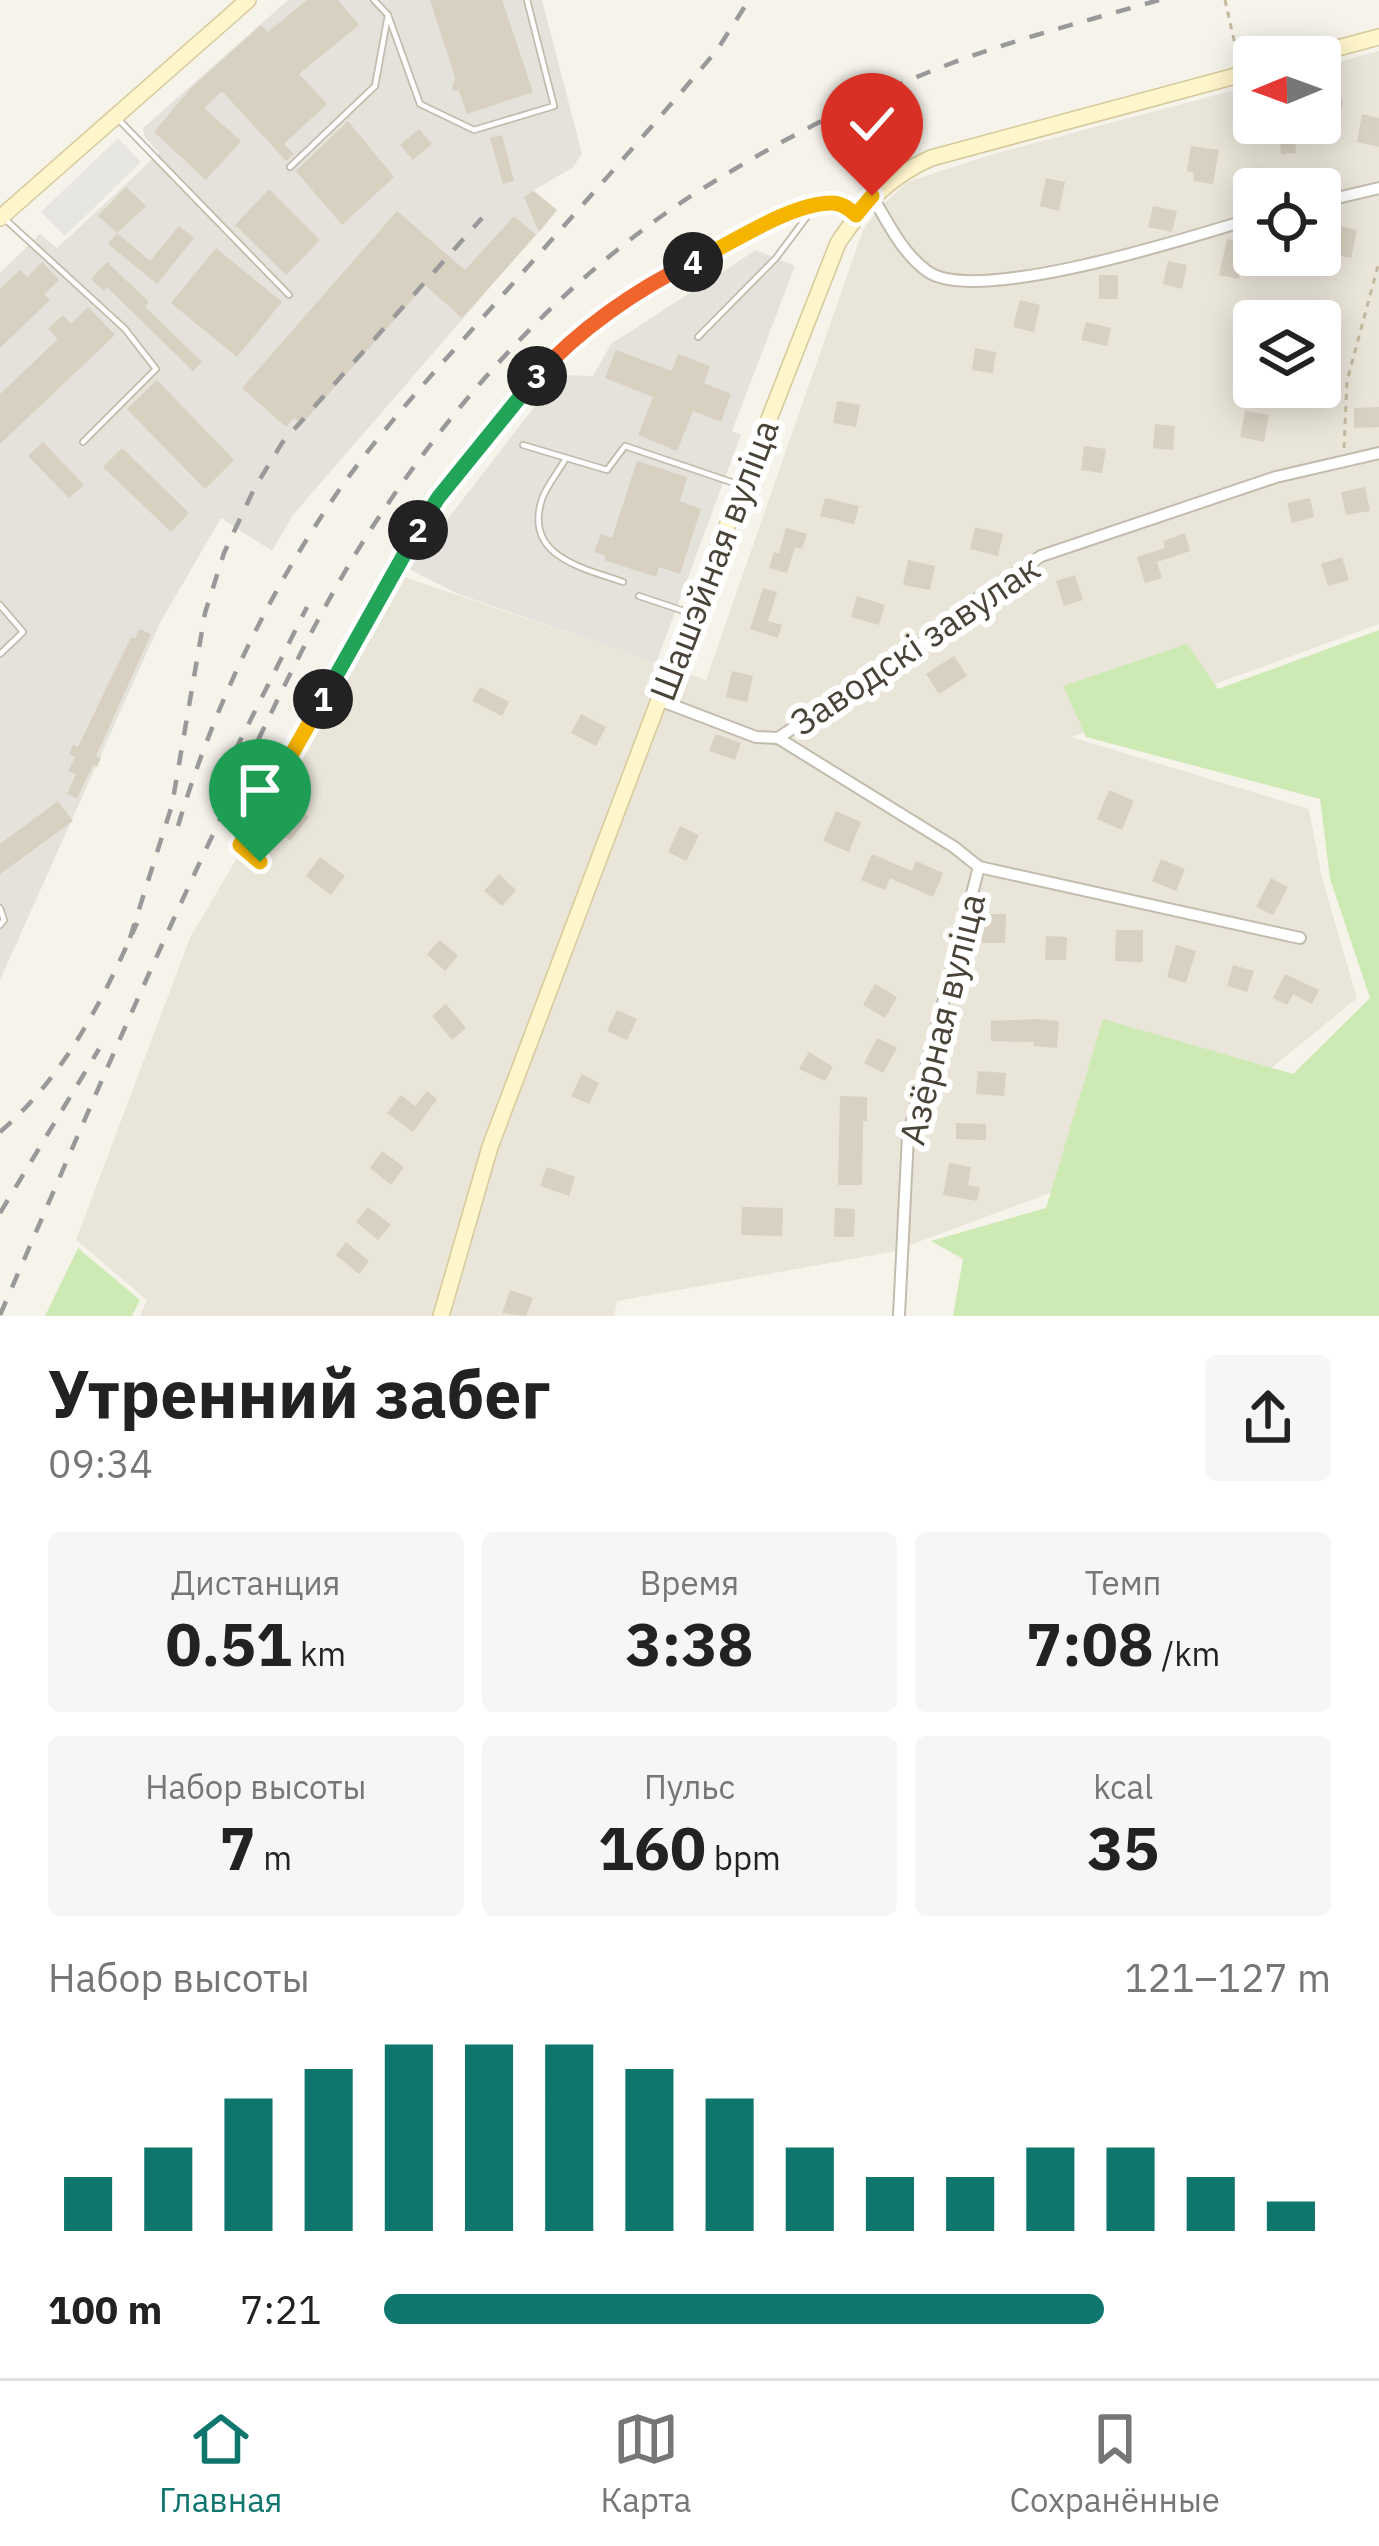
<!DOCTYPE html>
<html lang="ru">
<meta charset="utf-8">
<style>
body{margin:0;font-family:"IBM Plex Sans",sans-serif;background:#f6f6f6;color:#222;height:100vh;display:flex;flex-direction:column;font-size:45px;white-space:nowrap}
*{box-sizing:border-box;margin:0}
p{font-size:39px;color:#767676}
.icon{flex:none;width:66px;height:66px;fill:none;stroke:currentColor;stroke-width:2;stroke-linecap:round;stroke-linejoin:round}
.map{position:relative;height:1316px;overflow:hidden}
.panel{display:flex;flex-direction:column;background:#fff;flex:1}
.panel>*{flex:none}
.needle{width:78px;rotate:269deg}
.fabs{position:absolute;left:1233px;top:36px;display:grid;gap:24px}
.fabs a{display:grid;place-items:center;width:108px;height:108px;border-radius:12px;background:#fff;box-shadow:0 6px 30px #0003;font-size:60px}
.pin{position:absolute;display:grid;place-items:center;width:102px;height:102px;color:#fff;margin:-123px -51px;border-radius:50% 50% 50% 0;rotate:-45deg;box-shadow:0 0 12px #0007}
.pin .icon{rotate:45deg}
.km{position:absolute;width:60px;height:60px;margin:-30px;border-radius:50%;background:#222;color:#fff;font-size:33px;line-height:60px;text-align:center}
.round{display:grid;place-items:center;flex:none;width:126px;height:126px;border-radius:12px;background:#f6f6f6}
.overview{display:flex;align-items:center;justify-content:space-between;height:204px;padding:0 48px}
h1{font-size:66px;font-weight:700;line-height:90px}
.metrics{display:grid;grid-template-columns:repeat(3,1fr);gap:18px;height:204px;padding:12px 48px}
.metrics div{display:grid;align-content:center;border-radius:12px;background:#f6f6f6;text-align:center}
.metrics b{font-size:60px;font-weight:700}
.metrics small{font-size:33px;font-weight:400}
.metrics p{font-size:33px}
.chart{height:336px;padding:24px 48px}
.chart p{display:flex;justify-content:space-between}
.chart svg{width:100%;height:216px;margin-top:12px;stroke:#0f766e;stroke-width:6}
ul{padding:0 48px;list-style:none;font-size:39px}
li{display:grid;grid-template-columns:192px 144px 1fr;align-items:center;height:90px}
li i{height:30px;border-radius:15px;background:#0f766e}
.menu{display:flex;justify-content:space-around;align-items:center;height:168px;border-top:3px solid #e0e0e0;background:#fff;font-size:33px;color:#767676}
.menu a{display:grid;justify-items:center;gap:6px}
.menu .current{color:#0f766e}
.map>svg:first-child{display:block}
.residential{fill:#eae5d9;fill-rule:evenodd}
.industrial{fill:#e5e2dc}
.green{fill:#ceeab4}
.parking{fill:#e7e6e2}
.building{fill:#d8d0c0}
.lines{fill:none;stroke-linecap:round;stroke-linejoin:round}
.lane-casing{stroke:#c2bcad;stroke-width:8}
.street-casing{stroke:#c2bcad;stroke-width:14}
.secondary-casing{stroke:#d6c99a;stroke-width:18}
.path{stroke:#c4b99e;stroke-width:3;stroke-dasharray:6 6;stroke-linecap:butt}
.lane{stroke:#fff;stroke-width:4.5}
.street{stroke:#fff;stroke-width:10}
.secondary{stroke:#fff6cc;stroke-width:15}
.rail{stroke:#999;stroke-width:4.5;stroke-dasharray:15 15;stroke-linecap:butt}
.split-1-casing{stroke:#fff;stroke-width:24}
.split-2-casing{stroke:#fff;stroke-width:24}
.split-3-casing{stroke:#fff;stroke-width:24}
.split-4-casing{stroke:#fff;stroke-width:24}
.split-5-casing{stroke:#fff;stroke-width:24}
.split-1{stroke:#f5b400;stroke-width:15}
.split-2{stroke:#22a559;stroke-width:15}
.split-3{stroke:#22a559;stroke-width:15}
.split-4{stroke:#f0652b;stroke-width:15}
.split-5{stroke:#f5b400;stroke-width:15}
.labels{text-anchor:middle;stroke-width:12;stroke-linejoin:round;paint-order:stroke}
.street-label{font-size:36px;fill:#4a4438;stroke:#fff}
</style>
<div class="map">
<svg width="1379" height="1316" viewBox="0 0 1379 1316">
<rect width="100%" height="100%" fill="#f6f3eb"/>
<path class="residential" d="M1379,51V624L1071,737L1309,809L1322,878L1357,998L1175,1147L891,1252L617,1301L614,1316H140L147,1300L76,1240L190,938L285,776L396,574L706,680L863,230L879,209L907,182L993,154L1254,85V123H1320V67ZM1254,189H1320V255H1254ZM1254,321H1320V387H1254Z"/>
<g class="industrial">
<path d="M288,0H542L582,154L572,168L534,190L557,210L293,515L272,551L221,518L160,623L0,980V273L40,234L57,248L159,153L145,137L143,128Z"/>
<path d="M756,250L795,266L732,431L741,435L656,663L458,594L409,569L559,375L593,376L611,344Z"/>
</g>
<g class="green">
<path d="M1379,630V1316H953L963,1259L931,1241L1046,1208L1103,1019L1293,1074L1370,998L1330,879L1320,799L1086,737L1063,686L1187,644L1218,689Z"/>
<path d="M78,1248L140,1300L132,1316H45Z"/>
</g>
<path class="parking" d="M118,138L141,162L65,236L41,212Z"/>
<g class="building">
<path d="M307,0H338L359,25L299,74L327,104L284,144L294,154L286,161L222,91L204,108L241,141L206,180L154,132L191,88L261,25L268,32Z"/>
<path d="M430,0H502L533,92L467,114L459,91L452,90L455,77Z"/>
<path d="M1320,97L1343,100L1338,129L1320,126Z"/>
<path d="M1362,114L1379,118V147L1357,142Z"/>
<path d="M348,121L394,177L342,225L296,171Z"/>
<path d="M1278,123H1294L1296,153L1281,154Z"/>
<path d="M419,129L432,144L413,160L400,145Z"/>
<path d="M502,135L514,181L503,184L490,138Z"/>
<path d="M1191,146L1219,150L1213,184L1193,181L1194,173L1187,171Z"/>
<path d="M1046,178L1065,182L1059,211L1040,206Z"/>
<path d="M126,187L146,206L117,233L98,216Z"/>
<path d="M269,189L320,240L286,275L235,225Z"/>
<path d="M533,191L557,210L539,232L524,197Z"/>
<path d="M1153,206L1177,211L1172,232L1148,227Z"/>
<path d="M397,211L465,270L514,216L536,235L462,318L425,285L302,424L294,418L286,427L242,388Z"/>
<path d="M179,226L194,238L157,284L108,244L117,233L150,261Z"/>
<path d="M1338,226L1357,230L1351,258L1332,254Z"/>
<path d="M1227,239L1247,243L1239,279L1219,275Z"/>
<path d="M216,248L282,302L237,357L171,303Z"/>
<path d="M1168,261L1187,265L1182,289L1163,284Z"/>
<path d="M42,262L59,280L44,294L50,300L0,348V289L20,270L27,277Z"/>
<path d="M107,262L149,302L145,307L202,362L193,371L107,287L104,291L91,279Z"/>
<rect x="1099" y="275" width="19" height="24"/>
<path d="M1020,300L1040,305L1034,332L1013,327Z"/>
<path d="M88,307L115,335L0,444V394L58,339L48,329L63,315L71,324Z"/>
<path d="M1086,322L1111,328L1107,346L1081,340Z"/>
<path d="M975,348L996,352L993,373L972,370Z"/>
<path d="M616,350L672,371L678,354L710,366L704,383L731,394L721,422L693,411L677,451L638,435L653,397L605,378Z"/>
<path d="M157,380L234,460L205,489L127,409Z"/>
<path d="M837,401L860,405L856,427L833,423Z"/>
<path d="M1379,407V427L1354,428V408Z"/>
<path d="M1245,411L1269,415L1264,442L1240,437Z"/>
<path d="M1155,424L1175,426L1173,450L1153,448Z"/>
<path d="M43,442L84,485L69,498L28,456Z"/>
<path d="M1084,446L1106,449L1102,473L1081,470Z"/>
<path d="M122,448L189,513L171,532L103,467Z"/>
<path d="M637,461L687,477L680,501L701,509L680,574L659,567L656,577L604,560L606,556L594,552L601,534L612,538Z"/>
<path d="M1365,487L1370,511L1346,515L1341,492Z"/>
<path d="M825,498L859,506L854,524L820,516Z"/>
<path d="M1310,498L1314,517L1292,523L1287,503Z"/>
<path d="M975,527L1003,534L998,556L970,549Z"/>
<path d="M786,528L807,534L802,549L795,547L787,573L769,568L774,552L779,554Z"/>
<path d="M1185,533L1190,551L1157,562L1162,578L1145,583L1137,557L1165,548L1163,541Z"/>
<path d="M1342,557L1349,580L1328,586L1321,564Z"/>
<path d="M908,560L935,566L930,590L903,585Z"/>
<path d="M1075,575L1083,600L1064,606L1056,581Z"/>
<path d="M763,588L777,592L768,621L782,625L778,638L750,629Z"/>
<path d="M857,596L885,605L879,625L851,617Z"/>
<path d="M139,629L151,634L96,756L101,758L97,767L93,765L77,798L67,794L76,774L68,771L75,757L69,754L73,745L78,747L131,637L135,639Z"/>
<path d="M954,656L967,676L939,694L926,674Z"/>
<path d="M732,671L753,676L747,702L726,697Z"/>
<path d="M480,687L509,702L502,716L472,701Z"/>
<path d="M581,714L606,727L596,746L571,733Z"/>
<path d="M716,734L741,743L735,760L709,751Z"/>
<path d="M1109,790L1134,801L1122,830L1097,819Z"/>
<path d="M58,801L73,821L0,874V844Z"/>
<path d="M288,801L309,817L290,841L270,825Z"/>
<path d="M836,811L861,822L849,852L823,841Z"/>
<path d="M680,826L699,835L686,861L668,852Z"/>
<path d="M872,854L912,871L916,861L943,873L933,897L890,878L885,890L861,880Z"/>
<path d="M320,857L345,876L331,895L306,876Z"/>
<path d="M1161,859L1185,869L1176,891L1152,881Z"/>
<path d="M499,874L516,890L502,906L484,891Z"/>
<path d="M1271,878L1288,887L1273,915L1256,907Z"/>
<path d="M982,914H1006L1005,943H982Z"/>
<path d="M1116,930H1143V962L1115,961Z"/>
<path d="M1046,936L1067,937L1066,960H1045Z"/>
<path d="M440,940L458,956L445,971L427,954Z"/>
<path d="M1176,945L1196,951L1186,983L1167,977Z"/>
<path d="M1233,965L1254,971L1247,992L1227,986Z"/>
<path d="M1285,974L1319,990L1312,1004L1293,994L1287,1005L1273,998Z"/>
<path d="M875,984L897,997L885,1018L863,1005Z"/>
<path d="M446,1004L466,1028L452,1040L432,1016Z"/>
<path d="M617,1010L637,1019L627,1040L607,1031Z"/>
<path d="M1036,1019L1059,1021L1057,1048L1033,1046L1034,1042L991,1041V1021Z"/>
<path d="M877,1038L897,1048L883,1073L864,1063Z"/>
<path d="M809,1052L833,1067L825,1081L799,1069Z"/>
<path d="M978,1071L1006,1073L1004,1096L976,1094Z"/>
<path d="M582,1074L599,1083L589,1104L571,1096Z"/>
<path d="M427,1091L437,1099L413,1132L387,1113L401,1095L415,1106Z"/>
<path d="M840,1096L867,1097V1121H863L862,1185H838Z"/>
<path d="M956,1123L986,1124V1140L956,1139Z"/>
<path d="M382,1151L404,1167L391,1185L370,1168Z"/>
<path d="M949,1163L971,1167L968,1185L980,1187L977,1201L943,1195Z"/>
<path d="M547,1167L575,1177L569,1196L540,1186Z"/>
<path d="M368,1207L391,1225L378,1240L356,1222Z"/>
<path d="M742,1207L783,1208L782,1236L741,1235Z"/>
<path d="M835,1208L855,1209L854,1237H834Z"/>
<path d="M346,1242L369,1261L359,1274L336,1255Z"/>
<path d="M510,1290L533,1298L526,1316L502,1313Z"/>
</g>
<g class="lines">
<defs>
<g id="lane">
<path d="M388,15L420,104L474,130L554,106L527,0"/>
<path d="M119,120L289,295"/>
<path d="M290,167L375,86L388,15L374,0"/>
<path d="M6,220L125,329L156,369L83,442"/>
<path d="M698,337L776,258L815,206L832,202L852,212"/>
<path d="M523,445L607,470L625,446L737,484"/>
<path d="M566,458C559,471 547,485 542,499C523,557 584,568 623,582"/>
<path d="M639,596L687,612"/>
<path d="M0,605L23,632L0,654"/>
<path d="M260,862L240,845L393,570L438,498L563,348L671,273L790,213L815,206"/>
<path d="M0,908L4,920L0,925"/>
</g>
<g id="street">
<path d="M872,196C887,221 902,253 927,271C976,307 1194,236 1254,218"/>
<path d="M1320,202L1379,188"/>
<path d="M659,700L756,737L778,738L922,643L958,612L1041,556L1276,477L1379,453"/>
<path d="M778,738L954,847L979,867L908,1136L899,1315"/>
<path d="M979,867L1300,938"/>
</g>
<g id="secondary">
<path d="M1304,57L1379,37"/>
<path d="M0,218L248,0"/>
<path d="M441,1316L490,1147L659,700L838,243C864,204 887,178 931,158L1254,71"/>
</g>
</defs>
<use href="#lane" class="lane-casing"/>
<use href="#street" class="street-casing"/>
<use href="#secondary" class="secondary-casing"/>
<g class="path">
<path d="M1225,0L1239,62"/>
<path d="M1344,448L1347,381L1379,262"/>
</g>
<use href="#lane" class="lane"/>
<use href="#street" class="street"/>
<use href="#secondary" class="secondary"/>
<g class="rail">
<path d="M235,751L307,607"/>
<path d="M178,826C213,709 266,597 335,496C382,428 439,367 493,306C568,221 644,137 717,50L749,0"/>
<path d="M130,938L172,805L205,613L224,553L254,489L282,443L482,218"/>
<path d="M0,1132C65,1076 103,1000 137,923"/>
<path d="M0,1213L99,1049"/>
<path d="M0,1315C74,1145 146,974 226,807C273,710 318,609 377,520C464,388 579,263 715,181C783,139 855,102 929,72C1003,42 1083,22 1159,0"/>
</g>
</g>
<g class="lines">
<defs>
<path id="split-1" d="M260,862L240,845L323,699"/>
<path id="split-2" d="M323,699L418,530"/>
<path id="split-3" d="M418,530L438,498L537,376"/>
<path id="split-4" d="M537,376C578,330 637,289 693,262"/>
<path id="split-5" d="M693,262C731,244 790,203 832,203C842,203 849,209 856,215L872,196"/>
</defs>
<use href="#split-1" class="split-1-casing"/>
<use href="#split-2" class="split-2-casing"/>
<use href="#split-3" class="split-3-casing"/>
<use href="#split-4" class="split-4-casing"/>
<use href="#split-5" class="split-5-casing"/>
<use href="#split-1" class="split-1"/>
<use href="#split-2" class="split-2"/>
<use href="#split-3" class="split-3"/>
<use href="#split-4" class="split-4"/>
<use href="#split-5" class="split-5"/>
</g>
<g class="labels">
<g class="street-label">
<text transform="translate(714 560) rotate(-69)" y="13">Шашэйная вуліца</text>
<text transform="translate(915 645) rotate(-34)" y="13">Заводскі завулак</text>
<text transform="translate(942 1019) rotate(-76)" y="13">Азёрная вуліца</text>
</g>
</g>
</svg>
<div class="fabs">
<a><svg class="needle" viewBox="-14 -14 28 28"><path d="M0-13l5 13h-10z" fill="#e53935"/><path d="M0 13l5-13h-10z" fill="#767676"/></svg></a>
<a><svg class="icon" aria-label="locate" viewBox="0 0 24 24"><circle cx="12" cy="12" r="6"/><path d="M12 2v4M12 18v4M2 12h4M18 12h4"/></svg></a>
<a><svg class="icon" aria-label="layers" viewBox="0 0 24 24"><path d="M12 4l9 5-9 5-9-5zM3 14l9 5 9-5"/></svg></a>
</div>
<div class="pin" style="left:260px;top:862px;background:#1e9e55"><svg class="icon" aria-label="arrive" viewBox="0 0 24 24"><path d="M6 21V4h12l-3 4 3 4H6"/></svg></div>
<div class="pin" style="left:872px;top:196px;background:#d93025"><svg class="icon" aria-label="check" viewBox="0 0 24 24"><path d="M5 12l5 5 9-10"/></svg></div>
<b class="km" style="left:323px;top:699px">1</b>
<b class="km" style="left:418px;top:530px">2</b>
<b class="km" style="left:537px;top:376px">3</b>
<b class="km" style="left:693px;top:262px">4</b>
</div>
<section class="panel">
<div class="overview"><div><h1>Утренний забег</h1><p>09:34</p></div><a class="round"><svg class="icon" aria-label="share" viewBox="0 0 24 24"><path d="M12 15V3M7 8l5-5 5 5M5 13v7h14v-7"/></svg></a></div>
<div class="metrics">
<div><p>Дистанция</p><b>0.51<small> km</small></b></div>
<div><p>Время</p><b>3:38</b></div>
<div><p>Темп</p><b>7:08<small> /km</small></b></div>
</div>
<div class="metrics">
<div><p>Набор высоты</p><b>7<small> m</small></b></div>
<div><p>Пульс</p><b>160<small> bpm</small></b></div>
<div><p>kcal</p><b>35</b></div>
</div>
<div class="chart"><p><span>Набор высоты</span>121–127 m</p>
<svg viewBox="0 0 160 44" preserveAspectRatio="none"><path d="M5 44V33M15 44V27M25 44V17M35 44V11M45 44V6M55 44V6M65 44V6M75 44V11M85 44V17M95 44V27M105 44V33M115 44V33M125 44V27M135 44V27M145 44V33M155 44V38"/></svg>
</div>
<ul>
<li><b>100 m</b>7:21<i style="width:76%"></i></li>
</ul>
</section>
<nav class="menu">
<a class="current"><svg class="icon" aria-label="home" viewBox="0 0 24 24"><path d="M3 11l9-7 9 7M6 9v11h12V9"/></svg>Главная</a>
<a><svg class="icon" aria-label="map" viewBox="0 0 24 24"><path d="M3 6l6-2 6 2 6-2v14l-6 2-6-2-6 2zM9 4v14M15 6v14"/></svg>Карта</a>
<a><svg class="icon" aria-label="saved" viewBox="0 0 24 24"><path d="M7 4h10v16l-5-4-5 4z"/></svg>Сохранённые</a>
</nav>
